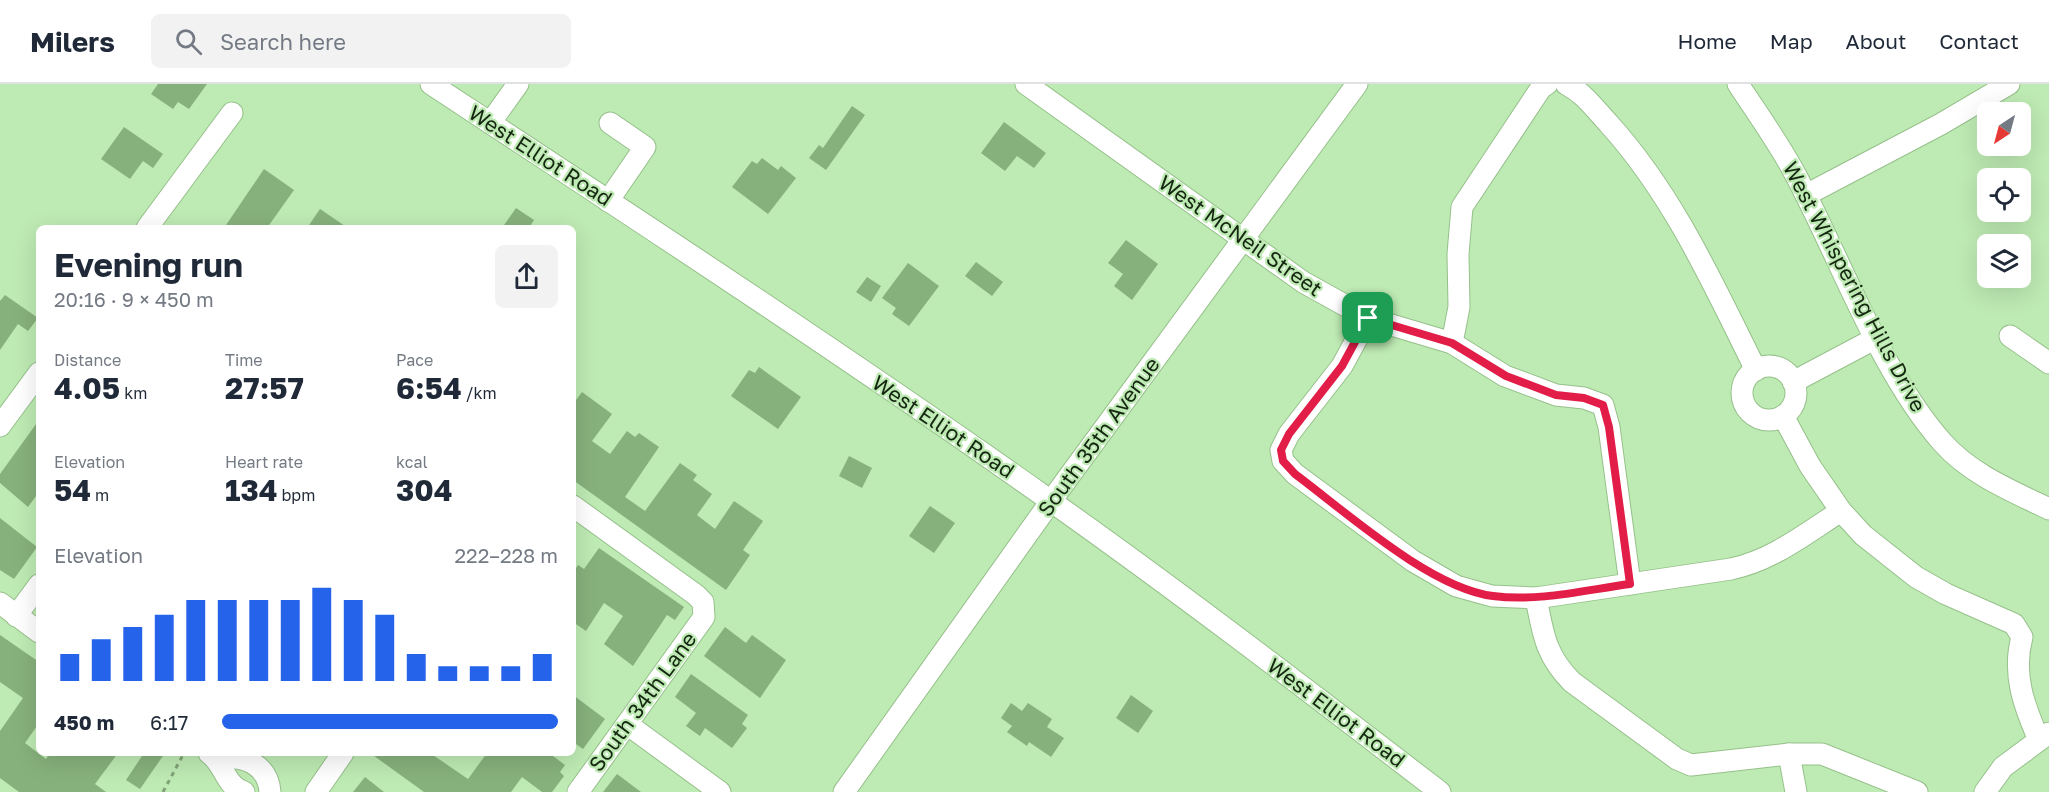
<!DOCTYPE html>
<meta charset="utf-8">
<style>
body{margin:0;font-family:"Golos Text",sans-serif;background:#f2f2f3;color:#1f2937;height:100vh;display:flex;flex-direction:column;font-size:22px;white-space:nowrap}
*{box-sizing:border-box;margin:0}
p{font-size:20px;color:#747a83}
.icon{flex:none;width:33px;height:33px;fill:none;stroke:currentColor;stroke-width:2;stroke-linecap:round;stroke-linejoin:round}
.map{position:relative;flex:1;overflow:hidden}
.details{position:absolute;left:36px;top:141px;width:540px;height:531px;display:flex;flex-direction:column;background:#fff;border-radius:9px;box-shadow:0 6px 24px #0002}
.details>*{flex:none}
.needle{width:39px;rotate:216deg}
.buttons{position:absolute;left:1977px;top:18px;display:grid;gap:12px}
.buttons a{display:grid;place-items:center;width:54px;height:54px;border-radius:9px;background:#fff;box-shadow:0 6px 24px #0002;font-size:30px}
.pin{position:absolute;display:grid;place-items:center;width:51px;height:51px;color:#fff;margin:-26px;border-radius:12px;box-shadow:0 3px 9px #0006}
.round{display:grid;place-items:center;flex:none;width:63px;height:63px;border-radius:9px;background:#f2f2f3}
.overview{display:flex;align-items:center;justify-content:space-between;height:102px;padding:0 18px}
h1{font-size:33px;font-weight:700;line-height:45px}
.figures{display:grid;grid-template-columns:repeat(3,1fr);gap:9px;height:102px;padding:6px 18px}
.figures div{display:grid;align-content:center}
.figures b{font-size:30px;font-weight:700}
.figures small{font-size:16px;font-weight:400}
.figures p{font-size:16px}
.chart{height:168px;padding:12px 18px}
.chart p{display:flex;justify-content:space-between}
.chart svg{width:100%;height:108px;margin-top:6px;stroke:#2563eb;stroke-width:6}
ul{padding:0 18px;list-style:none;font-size:20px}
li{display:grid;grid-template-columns:96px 72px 1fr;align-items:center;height:45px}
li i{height:15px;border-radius:8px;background:#2563eb}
header{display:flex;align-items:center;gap:36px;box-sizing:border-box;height:84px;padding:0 30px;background:#fff;border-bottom:2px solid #e0e1e3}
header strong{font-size:28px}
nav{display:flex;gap:33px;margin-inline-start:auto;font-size:21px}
.search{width:420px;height:54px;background:#f2f2f3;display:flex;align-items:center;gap:15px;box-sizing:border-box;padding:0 21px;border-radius:9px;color:#747a83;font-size:22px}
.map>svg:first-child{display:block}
.building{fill:#87b17c}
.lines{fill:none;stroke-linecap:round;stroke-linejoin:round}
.minor-casing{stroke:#96c08b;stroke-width:23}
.path{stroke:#81a378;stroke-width:3;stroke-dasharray:4.5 4.5;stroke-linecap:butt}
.minor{stroke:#fff;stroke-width:21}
.route-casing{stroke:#fff;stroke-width:12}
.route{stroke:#e11d48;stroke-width:8}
.labels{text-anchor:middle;stroke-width:4.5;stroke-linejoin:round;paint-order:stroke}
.street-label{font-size:21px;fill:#152611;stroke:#beeab3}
</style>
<header>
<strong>Milers</strong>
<div class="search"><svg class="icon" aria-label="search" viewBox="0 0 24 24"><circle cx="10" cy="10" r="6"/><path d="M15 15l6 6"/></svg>Search here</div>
<nav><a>Home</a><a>Map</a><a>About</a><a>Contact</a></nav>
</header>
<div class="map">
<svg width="2049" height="708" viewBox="0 0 2049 708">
<rect width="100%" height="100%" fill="#beeab3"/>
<g class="building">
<path d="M158,0H207L189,25L178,18L173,25L151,10Z"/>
<path d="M852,22L865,31L826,86L809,74L819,61L823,64Z"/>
<path d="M1004,38L1046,69L1034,84L1017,72L1005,87L981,69Z"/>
<path d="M124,43L163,70L153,84L143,77L130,95L101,75Z"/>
<path d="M762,74L778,86L781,82L796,94L768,130L732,103L752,77L757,80Z"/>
<path d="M264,85L294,106L267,144H224Z"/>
<path d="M516,124L534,136L529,144H502Z"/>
<path d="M320,125L348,144H307Z"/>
<path d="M1126,156L1158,180L1132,216L1114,202L1123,190L1108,179Z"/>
<path d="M976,178L1003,198L992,212L965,192Z"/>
<path d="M908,179L939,202L909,242L892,230L896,224L882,214Z"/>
<path d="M867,193L881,202L871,218L856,208Z"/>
<path d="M5,211L38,234L28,247L18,240L0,266V217Z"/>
<path d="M759,283L801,313L778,345L731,312L749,286L755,289Z"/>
<path d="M582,308L612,330L592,357L610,370L627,347L635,353L639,349L659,363L625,413L645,427L680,379L697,391L693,396L712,410L697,431L715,445L734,417L763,437L743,466L750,471L726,506L573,396V320Z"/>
<path d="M39,336V408L28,423L0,399V390Z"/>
<path d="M849,372L872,384L862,404L839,392Z"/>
<path d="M930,422L955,439L934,469L909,452Z"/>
<path d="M0,434L37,463L14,495L0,486Z"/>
<path d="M599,464L684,523L675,536L667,531L633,582L604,560L623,532L604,519L586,547L573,538V489L578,481L584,485Z"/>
<path d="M725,543L746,559L752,551L786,576L760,614L704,572Z"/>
<path d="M0,551L39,578V639L25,659L46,675L50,669H118L95,700L106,708H19L0,694V647L23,614L0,598Z"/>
<path d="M691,590L748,631L742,640L747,644L732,664L705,644L700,652L686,642L696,629L675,613Z"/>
<path d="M573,611L605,635L583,665L573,658Z"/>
<path d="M1131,611L1153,627L1138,649L1116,634Z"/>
<path d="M1011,619L1022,627L1028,619L1052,635L1047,643L1064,654L1051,673L1029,658L1027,662L1007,648L1012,642L1001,634Z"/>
<path d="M144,669H165L140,705L126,696Z"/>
<path d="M370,669H430L468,695L487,669H549L565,681L560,688L564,692L552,708H542L522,693L511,708H424Z"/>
<path d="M617,690L641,708H603Z"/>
<path d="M365,693L384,708H353Z"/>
</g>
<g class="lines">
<defs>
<g id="minor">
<path d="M431,0C638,136 846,272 1048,415C1181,509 1311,609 1440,708"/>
<path d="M1026,0L1303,198L1368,234L1452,259L1505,292L1556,311L1584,314L1603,321L1609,343L1630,500"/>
<path d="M1566,0C1584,9 1595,25 1609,40C1674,112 1713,200 1756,286"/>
<path d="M1738,0C1757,29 1778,58 1794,88C1840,173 1879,286 1942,358C1970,390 2012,407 2049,425"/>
<path d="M490,39L518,0"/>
<path d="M1806,111L1941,40L2009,0"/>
<path d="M608,117L645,63L610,39"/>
<path d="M147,144L232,29"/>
<path d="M1368,234L1342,282L1289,350L1281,366L1283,377L1295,390L1413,477L1456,502L1492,512L1536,514L1731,485C1773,476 1805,450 1841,427"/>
<path d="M2010,252L2049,279"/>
<path d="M1452,259L1459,223L1458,170L1462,123L1541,4L1547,0"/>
<circle cx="1769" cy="309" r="27"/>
<path d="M1793,298L1876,254"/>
<path d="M1783,332L1810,382L1841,427L1863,451L1916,493L1946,510L2014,540L2022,553C2012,590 2024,622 2039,656"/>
<path d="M0,342L39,289"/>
<path d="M573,422L696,511L703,518L704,533L578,708"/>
<path d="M1536,514C1543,549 1545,571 1572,598L1677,675L1691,681L1789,670H1822L1917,708"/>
<path d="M0,519L39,548"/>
<path d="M16,532L39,501"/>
<path d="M627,640L720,708"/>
<path d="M209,669C225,680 224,701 244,708"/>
<path d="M1789,670L1796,708"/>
<path d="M219,676C243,669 268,681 270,708"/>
<path d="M316,708L343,669"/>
<path d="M844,708L1051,417L1357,0"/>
<path d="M1985,708L2003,683L2049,649"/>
</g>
</defs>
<use href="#minor" class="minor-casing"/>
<path class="path" d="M163,708L184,669"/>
<use href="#minor" class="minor"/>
</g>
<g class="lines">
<defs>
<path id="route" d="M1368,234L1452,259L1506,292L1556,311L1584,314L1603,321L1609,343L1630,500C1585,506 1538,518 1493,512C1430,504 1346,428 1295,390L1283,377L1281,366L1289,350L1342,282Z"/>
</defs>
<use href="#route" class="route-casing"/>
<use href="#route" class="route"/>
</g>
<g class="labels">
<g class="street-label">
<text transform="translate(540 72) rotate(33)" y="7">West Elliot Road</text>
<text transform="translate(1240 152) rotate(35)" y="7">West McNeil Street</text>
<text transform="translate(1854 203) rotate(62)" y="7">West Whispering Hills Drive</text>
<text transform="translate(943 343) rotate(34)" y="7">West Elliot Road</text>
<text transform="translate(1099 353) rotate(-54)" y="7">South 35th Avenue</text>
<text transform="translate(643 618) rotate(-54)" y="7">South 34th Lane</text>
<text transform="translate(1336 629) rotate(37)" y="7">West Elliot Road</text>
</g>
</g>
</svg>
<div class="buttons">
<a><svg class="needle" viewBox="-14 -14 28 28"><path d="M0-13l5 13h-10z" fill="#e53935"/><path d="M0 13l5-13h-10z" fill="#747a83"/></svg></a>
<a><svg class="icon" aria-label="locate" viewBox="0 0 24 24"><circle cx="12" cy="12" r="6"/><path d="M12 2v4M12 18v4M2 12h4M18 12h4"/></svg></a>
<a><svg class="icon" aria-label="layers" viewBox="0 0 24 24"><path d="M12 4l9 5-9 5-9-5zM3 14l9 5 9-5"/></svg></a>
</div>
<div class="pin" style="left:1368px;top:234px;background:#1e9e55"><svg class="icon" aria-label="arrive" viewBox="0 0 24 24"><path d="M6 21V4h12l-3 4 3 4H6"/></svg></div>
<section class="details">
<div class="overview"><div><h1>Evening run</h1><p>20:16 · 9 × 450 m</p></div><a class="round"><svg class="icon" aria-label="share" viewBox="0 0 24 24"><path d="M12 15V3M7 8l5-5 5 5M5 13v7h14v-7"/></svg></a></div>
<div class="figures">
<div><p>Distance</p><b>4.05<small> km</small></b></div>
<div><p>Time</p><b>27:57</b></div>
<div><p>Pace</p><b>6:54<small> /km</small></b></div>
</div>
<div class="figures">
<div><p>Elevation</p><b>54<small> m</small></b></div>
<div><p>Heart rate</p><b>134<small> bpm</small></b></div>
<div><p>kcal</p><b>304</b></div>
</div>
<div class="chart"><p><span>Elevation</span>222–228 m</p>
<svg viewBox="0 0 160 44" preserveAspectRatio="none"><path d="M5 44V33M15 44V27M25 44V22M35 44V17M45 44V11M55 44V11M65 44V11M75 44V11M85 44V6M95 44V11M105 44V17M115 44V33M125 44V38M135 44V38M145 44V38M155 44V33"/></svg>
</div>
<ul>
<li><b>450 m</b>6:17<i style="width:100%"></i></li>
</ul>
</section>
</div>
